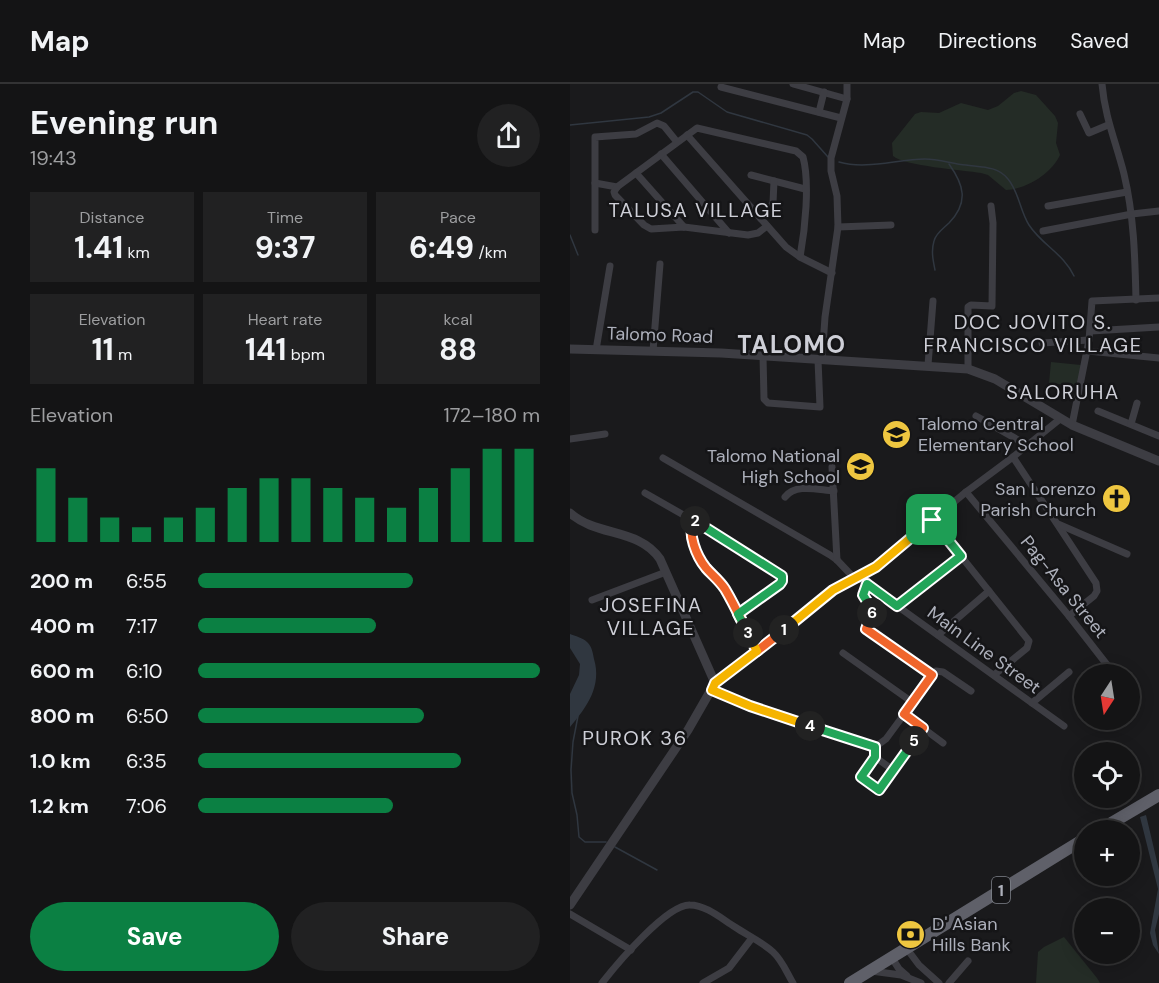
<!DOCTYPE html>
<meta charset="utf-8">
<style>
body{margin:0;font-family:"DM Sans",sans-serif;background:#212122;color:#f1f3f6;height:100vh;display:flex;flex-direction:column;font-size:22px;white-space:nowrap}
*{box-sizing:border-box;margin:0}
p{font-size:20px;color:#9d9ea0}
.icon{flex:none;width:33px;height:33px;fill:none;stroke:currentColor;stroke-width:2;stroke-linecap:round;stroke-linejoin:round}
.map{position:relative;flex:1;overflow:hidden}
.details{display:flex;flex-direction:column;background:#141415;width:570px}
.details>*{flex:none}
.needle{width:39px;rotate:192deg}
.buttons{position:absolute;left:504px;top:580px;display:grid;gap:12px}
.buttons a{display:grid;place-items:center;width:66px;height:66px;border-radius:50%;background:#141415;box-shadow:0 3px 15px #0003,0 0 0 2px #333334;font-size:30px}
.pin{position:absolute;display:grid;place-items:center;width:51px;height:51px;color:#fff;margin:-26px;border-radius:12px;box-shadow:0 3px 9px #0006}
.km{position:absolute;width:30px;height:30px;margin:-15px;border-radius:50%;background:#222;color:#fff;font-size:16px;line-height:30px;text-align:center}
.round{display:grid;place-items:center;flex:none;width:63px;height:63px;border-radius:32px;background:#212122}
.head{display:flex;align-items:center;justify-content:space-between;height:102px;padding:0 30px}
h1{font-size:33px;font-weight:700;line-height:45px}
.metrics{display:grid;grid-template-columns:repeat(3,1fr);gap:9px;height:102px;padding:6px 30px}
.metrics div{display:grid;align-content:center;border-radius:0px;background:#212122;text-align:center}
.metrics b{font-size:30px;font-weight:700}
.metrics small{font-size:16px;font-weight:400}
.metrics p{font-size:16px}
.chart{height:168px;padding:12px 30px}
.chart p{display:flex;justify-content:space-between}
.chart svg{width:100%;height:108px;margin-top:6px;stroke:#0b8043;stroke-width:6}
.cta{display:flex;gap:12px;margin-top:auto;padding:12px 30px}
.cta a{flex:1;height:69px;border-radius:36px;background:#0b8043;color:#fff;font-size:24px;font-weight:700;line-height:69px;text-align:center}
.cta a+a{background:#212122;color:#f1f3f6}
ul{padding:0 30px;list-style:none;font-size:20px}
li{display:grid;grid-template-columns:96px 72px 1fr;align-items:center;height:45px}
li i{height:15px;border-radius:8px;background:#0b8043}
header{display:flex;align-items:center;gap:36px;box-sizing:border-box;height:84px;padding:0 30px;background:#141415;border-bottom:2px solid #333334}
header strong{font-size:28px}
nav{display:flex;gap:33px;margin-inline-start:auto;font-size:21px}
main{display:flex;flex:1;min-height:0}
.map>svg:first-child{display:block}
.green{fill:#242c26}
.water{fill:#303740}
.lines{fill:none;stroke-linecap:round;stroke-linejoin:round}
.stream{stroke:#303740;stroke-width:1.5}
.minor{stroke:#3d3d43;stroke-width:7}
.tertiary{stroke:#3d3d43;stroke-width:9}
.trunk{stroke:#5f6069;stroke-width:12}
.split-1-casing{stroke:#fff;stroke-width:12}
.split-2-casing{stroke:#fff;stroke-width:12}
.split-3-casing{stroke:#fff;stroke-width:12}
.split-4-casing{stroke:#fff;stroke-width:12}
.split-5-casing{stroke:#fff;stroke-width:12}
.split-6-casing{stroke:#fff;stroke-width:12}
.split-7-casing{stroke:#fff;stroke-width:12}
.split-1{stroke:#f5b400;stroke-width:8}
.split-2{stroke:#f0652b;stroke-width:8}
.split-3{stroke:#22a559;stroke-width:8}
.split-4{stroke:#f5b400;stroke-width:8}
.split-5{stroke:#22a559;stroke-width:8}
.split-6{stroke:#f0652b;stroke-width:8}
.split-7{stroke:#22a559;stroke-width:8}
.labels{text-anchor:middle;stroke-width:5;stroke-linejoin:round;paint-order:stroke}
.shield{fill:#151517;stroke:#7f828a;stroke-width:1.5}
.shield-label{font-size:16px;font-weight:bold;fill:#adb0bb}
.street-label{font-size:18px;fill:#adb0bb;stroke:#151517}
.poi-label{font-size:18px;fill:#adb0bb;stroke:#151517;text-anchor:start}
.neighbourhood-label{font-size:20px;letter-spacing:1.5px;fill:#cecfd7;stroke:#151517}
.district-label{font-size:24px;font-weight:bold;letter-spacing:1.5px;fill:#cecfd7;stroke:#151517}
</style>
<header>
<strong>Map</strong>
<nav><a>Map</a><a>Directions</a><a>Saved</a></nav>
</header>
<main>
<section class="details">
<div class="head"><div><h1>Evening run</h1><p>19:43</p></div><a class="round"><svg class="icon" aria-label="share" viewBox="0 0 24 24"><path d="M12 15V3M7 8l5-5 5 5M5 13v7h14v-7"/></svg></a></div>
<div class="metrics">
<div><p>Distance</p><b>1.41<small> km</small></b></div>
<div><p>Time</p><b>9:37</b></div>
<div><p>Pace</p><b>6:49<small> /km</small></b></div>
</div>
<div class="metrics">
<div><p>Elevation</p><b>11<small> m</small></b></div>
<div><p>Heart rate</p><b>141<small> bpm</small></b></div>
<div><p>kcal</p><b>88</b></div>
</div>
<div class="chart"><p><span>Elevation</span>172–180 m</p>
<svg viewBox="0 0 160 44" preserveAspectRatio="none"><path d="M5 44V14M15 44V26M25 44V34M35 44V38M45 44V34M55 44V30M65 44V22M75 44V18M85 44V18M95 44V22M105 44V26M115 44V30M125 44V22M135 44V14M145 44V6M155 44V6"/></svg>
</div>
<ul>
<li><b>200 m</b>6:55<i style="width:63%"></i></li>
<li><b>400 m</b>7:17<i style="width:52%"></i></li>
<li><b>600 m</b>6:10<i style="width:100%"></i></li>
<li><b>800 m</b>6:50<i style="width:66%"></i></li>
<li><b>1.0 km</b>6:35<i style="width:77%"></i></li>
<li><b>1.2 km</b>7:06<i style="width:57%"></i></li>
</ul>
<div class="cta"><a>Save</a><a>Share</a></div>
</section>
<div class="map">
<svg width="589" height="899" viewBox="0 0 589 899">
<rect width="100%" height="100%" fill="#1a1a1c"/>
<g class="green">
<path d="M451,7L466,11L485,32L488,39L486,59L490,71C482,89 457,105 436,106L418,91L411,89C393,86 334,82 323,72L322,59L345,30L351,28L369,29L391,19L418,26L428,22L444,9Z"/>
<path d="M481,278L511,281L508,302L479,299Z"/>
<path d="M494,853L527,894L530,899H466L468,868L474,863Z"/>
</g>
<g class="water">
<path d="M0,550C5,552 13,554 17,558C22,562 23,570 24,575C32,602 17,623 0,643V610L9,591L10,580L0,564Z"/>
<path d="M576,731L589,786V830L585,846L589,870L583,861L580,849L588,805L570,733Z"/>
</g>
<g class="lines">
<g class="stream">
<path d="M0,41L79,33L91,29L123,8H128L157,28L237,51L242,55L258,73"/>
<path d="M269,78C297,86 327,75 355,75C369,75 383,80 396,81C411,83 428,82 438,95C449,108 450,127 459,141C472,161 494,170 504,192"/>
<path d="M0,151L8,171"/>
<path d="M365,186C363,176 361,167 364,157C366,149 373,145 379,139C399,118 394,101 379,80"/>
<path d="M8,632L3,658L1,686L2,709L7,731L9,753L15,758H36"/>
<path d="M561,714V710L567,706"/>
<path d="M45,763L87,786"/>
</g>
<g class="minor">
<path d="M223,0L277,15"/>
<path d="M532,0C535,34 546,58 554,90C564,132 565,173 566,216"/>
<path d="M151,3L271,34"/>
<path d="M249,28L254,8"/>
<path d="M510,30L519,49L538,41"/>
<path d="M117,51L216,163L230,173L262,189"/>
<path d="M91,70L159,149"/>
<path d="M66,89L114,143"/>
<path d="M181,91L235,105"/>
<path d="M25,99L47,103"/>
<path d="M478,122L557,108"/>
<path d="M191,135L203,119L204,97"/>
<path d="M197,142L188,149L178,151L114,143L81,145L74,141L45,111L44,108L47,103L127,44L226,67L233,73C240,99 235,146 230,173"/>
<path d="M268,143L321,141"/>
<path d="M25,146V53L66,50L87,39L94,42L107,58"/>
<path d="M473,147L562,130L589,127"/>
<path d="M521,247L589,243"/>
<path d="M472,259L519,256"/>
<path d="M26,266L40,182"/>
<path d="M83,267L90,180"/>
<path d="M518,267L589,274"/>
<path d="M193,272L194,315L198,319L250,323L248,276"/>
<path d="M252,276L255,233L268,143L267,112L261,87V74L277,15V0"/>
<path d="M358,281L363,217"/>
<path d="M398,285V223L401,221L422,222L423,139L421,122"/>
<path d="M528,327L589,352"/>
<path d="M406,332L457,361"/>
<path d="M561,340L567,319"/>
<path d="M502,341L519,256L522,217L589,214"/>
<path d="M0,355L35,350"/>
<path d="M443,373L526,499L527,507L524,512L499,532"/>
<path d="M93,374L260,471L267,476L284,494"/>
<path d="M262,383L267,476"/>
<path d="M396,408L499,532L545,591"/>
<path d="M75,409L124,437L212,492V497L210,500L168,530"/>
<path d="M215,413C226,399 248,406 264,407"/>
<path d="M362,436L459,557L457,564L424,591"/>
<path d="M124,437C117,450 127,473 136,484C142,491 150,497 155,505C167,525 176,547 187,568"/>
<path d="M488,440L557,470"/>
<path d="M287,493L494,642"/>
<path d="M297,500L294,515C304,528 304,530 296,545L362,591"/>
<path d="M22,516L96,488"/>
<path d="M327,522L391,472"/>
<path d="M368,551L419,507"/>
<path d="M273,569L342,618"/>
<path d="M145,599L263,506L306,483L396,408L443,373L490,335"/>
<path d="M142,606L180,622L305,663L316,655L366,587L373,588L401,607"/>
<path d="M462,619L499,588"/>
<path d="M334,630L373,659"/>
<path d="M305,663V673L290,693L309,706L353,644"/>
<path d="M305,673L323,686"/>
<path d="M0,830L61,866"/>
<path d="M337,865L349,881L369,899"/>
<path d="M322,874L329,885L337,892"/>
<path d="M301,887L331,891L351,899"/>
<path d="M32,899C46,881 97,820 120,821C136,821 152,835 165,843C177,851 192,858 203,868C212,876 217,889 223,899"/>
<path d="M133,899L159,884L182,854"/>
<path d="M379,899L398,877"/>
</g>
<g class="tertiary">
<path d="M0,265L151,269L398,285L425,295L502,341L589,377"/>
<path d="M0,429C27,453 69,444 90,475L145,599L118,646L0,821"/>
</g>
<g class="trunk">
<path d="M528,747L589,711"/>
<path d="M280,899L514,755"/>
</g>
</g>
<g class="lines">
<defs>
<path id="split-1" d="M214,546L263,506L306,483L362,436"/>
<path id="split-2" d="M125,437C116,448 127,473 136,484C142,491 149,496 155,505C167,525 176,547 187,567L214,546"/>
<path id="split-3" d="M125,437L212,492V497L210,500L168,530L178,549"/>
<path id="split-4" d="M178,549L187,567L145,599L142,606L180,622L240,642"/>
<path id="split-5" d="M240,642L305,663V673L291,693L309,706L344,657"/>
<path id="split-6" d="M302,529L296,545L362,591L334,630L353,644L344,657"/>
<path id="split-7" d="M302,529V525L293,511L297,500L327,522L391,472L362,436"/>
</defs>
<use href="#split-1" class="split-1-casing"/>
<use href="#split-2" class="split-2-casing"/>
<use href="#split-3" class="split-3-casing"/>
<use href="#split-4" class="split-4-casing"/>
<use href="#split-5" class="split-5-casing"/>
<use href="#split-6" class="split-6-casing"/>
<use href="#split-7" class="split-7-casing"/>
<use href="#split-1" class="split-1"/>
<use href="#split-2" class="split-2"/>
<use href="#split-3" class="split-3"/>
<use href="#split-4" class="split-4"/>
<use href="#split-5" class="split-5"/>
<use href="#split-6" class="split-6"/>
<use href="#split-7" class="split-7"/>
</g>
<defs>
<symbol id="school-disc" viewBox="-11 -11 22 22"><circle r="9.5" fill="#eec640" stroke="#151517"/><path d="M0-5L7-2L0 1L-7-2ZM-4 1L0 2.5L4 1V4Q0 6-4 4Z" fill="#111"/></symbol>
<symbol id="church-disc" viewBox="-11 -11 22 22"><circle r="9.5" fill="#eec640" stroke="#151517"/><path d="M-1.2-6h2.4v3.5h3.3v2.4h-3.3V6h-2.4V-.1h-3.3v-2.4h3.3Z" fill="#111"/></symbol>
<symbol id="bank-disc" viewBox="-11 -11 22 22"><circle r="9.5" fill="#eec640" stroke="#151517"/><path d="M-6-4H6V4H-6ZM0-2.3a2.3 2.3 0 1 0 0 4.6a2.3 2.3 0 1 0 0-4.6Z" fill="#111"/></symbol>
</defs>
<g fill-rule="evenodd">
<use href="#school-disc" x="310" y="334" width="33" height="33"/>
<use href="#school-disc" x="274" y="366" width="33" height="33"/>
<use href="#church-disc" x="530" y="398" width="33" height="33"/>
<use href="#bank-disc" x="324" y="834" width="33" height="33"/>
</g>
<g class="labels">
<rect class="shield" x="422" y="793" width="18" height="26" rx="4.5"/>
<g class="shield-label">
<text x="431" y="812">1</text>
</g>
<g class="street-label">
<text transform="translate(90 251) rotate(2)" y="6">Talomo Road</text>
<text transform="translate(494 503) rotate(51)" y="6">Pag-Asa Street</text>
<text transform="translate(414 566) rotate(36)" y="6">Main Line Street</text>
</g>
<g class="poi-label">
<text x="348" y="346">Talomo Central<tspan x="348" dy="21">Elementary School</tspan></text>
<text x="270" y="378" text-anchor="end">Talomo National<tspan x="270" dy="21">High School</tspan></text>
<text x="526" y="411" text-anchor="end">San Lorenzo<tspan x="526" dy="21">Parish Church</tspan></text>
<text x="362" y="846">D' Asian<tspan x="362" dy="21">Hills Bank</tspan></text>
</g>
<g class="neighbourhood-label">
<text x="126" y="133">TALUSA VILLAGE</text>
<text x="463" y="245">DOC JOVITO S.<tspan x="463" dy="23">FRANCISCO VILLAGE</tspan></text>
<text x="493" y="315">SALORUHA</text>
<text x="81" y="528">JOSEFINA<tspan x="81" dy="23">VILLAGE</tspan></text>
<text x="65" y="661">PUROK 36</text>
</g>
<g class="district-label">
<text x="222" y="269">TALOMO</text>
</g>
</g>
</svg>
<div class="buttons">
<a><svg class="needle" viewBox="-14 -14 28 28"><path d="M0-13l5 13h-10z" fill="#e53935"/><path d="M0 13l5-13h-10z" fill="#9d9ea0"/></svg></a>
<a><svg class="icon" aria-label="locate" viewBox="0 0 24 24"><circle cx="12" cy="12" r="6"/><path d="M12 2v4M12 18v4M2 12h4M18 12h4"/></svg></a>
<a>+</a>
<a>−</a>
</div>
<div class="pin" style="left:362px;top:436px;background:#1e9e55"><svg class="icon" aria-label="arrive" viewBox="0 0 24 24"><path d="M6 21V4h12l-3 4 3 4H6"/></svg></div>
<b class="km" style="left:214px;top:546px">1</b>
<b class="km" style="left:125px;top:437px">2</b>
<b class="km" style="left:178px;top:549px">3</b>
<b class="km" style="left:240px;top:642px">4</b>
<b class="km" style="left:344px;top:657px">5</b>
<b class="km" style="left:302px;top:529px">6</b>
</div>
</main>
